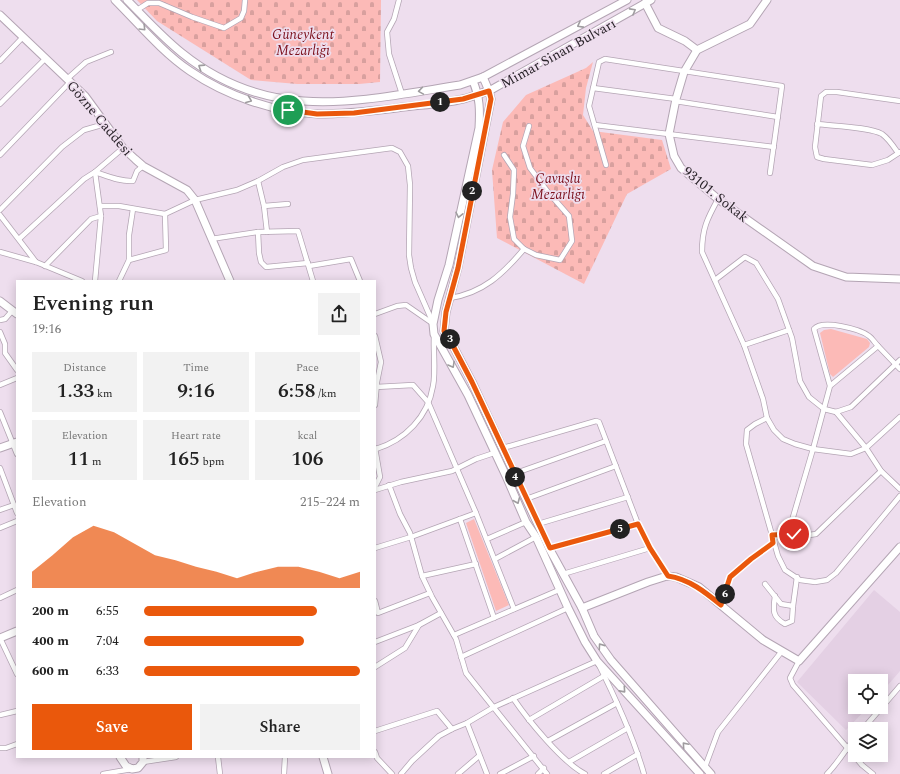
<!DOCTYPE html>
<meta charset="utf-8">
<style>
body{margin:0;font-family:Spectral,serif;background:#f2f2f2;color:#222;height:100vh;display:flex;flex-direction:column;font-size:15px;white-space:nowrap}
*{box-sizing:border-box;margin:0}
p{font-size:13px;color:#767676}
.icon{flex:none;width:22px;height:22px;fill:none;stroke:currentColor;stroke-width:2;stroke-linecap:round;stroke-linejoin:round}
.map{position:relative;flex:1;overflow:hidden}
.panel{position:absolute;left:16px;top:280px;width:360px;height:478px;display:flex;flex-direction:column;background:#fff;border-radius:0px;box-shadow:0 2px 10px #0003}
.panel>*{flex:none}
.fabs{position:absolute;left:848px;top:674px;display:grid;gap:8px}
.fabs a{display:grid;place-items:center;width:40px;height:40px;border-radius:0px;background:#fff;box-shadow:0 2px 10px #0003;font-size:20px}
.pin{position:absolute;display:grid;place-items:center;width:34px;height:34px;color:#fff;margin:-17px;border:2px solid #fff;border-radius:50%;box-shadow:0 1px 4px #0007}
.km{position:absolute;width:20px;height:20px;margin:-10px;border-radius:50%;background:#222;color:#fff;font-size:11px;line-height:20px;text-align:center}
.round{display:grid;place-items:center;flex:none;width:42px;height:42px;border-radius:0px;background:#f2f2f2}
.overview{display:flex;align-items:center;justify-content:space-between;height:68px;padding:0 16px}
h1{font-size:22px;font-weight:600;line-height:30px}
.metrics{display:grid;grid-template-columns:repeat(3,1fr);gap:6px;height:68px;padding:4px 16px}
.metrics div{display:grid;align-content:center;border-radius:0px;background:#f2f2f2;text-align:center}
.metrics b{font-size:20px;font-weight:600}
.metrics small{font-size:11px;font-weight:400}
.metrics p{font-size:11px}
.chart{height:112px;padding:8px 16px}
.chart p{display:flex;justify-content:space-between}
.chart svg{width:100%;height:72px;margin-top:4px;fill:#ea580c;opacity:.7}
.button{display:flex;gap:8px;margin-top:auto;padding:8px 16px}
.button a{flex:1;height:46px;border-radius:0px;background:#ea580c;color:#fff;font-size:16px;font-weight:600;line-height:46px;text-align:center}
.button a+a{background:#f2f2f2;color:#222}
ul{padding:0 16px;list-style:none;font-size:13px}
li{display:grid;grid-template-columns:64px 48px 1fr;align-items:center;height:30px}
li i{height:10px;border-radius:5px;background:#ea580c}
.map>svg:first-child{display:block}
.built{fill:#e4d0e4}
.green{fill:#fcbab7}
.cemetery{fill:url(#cemetery-stones)}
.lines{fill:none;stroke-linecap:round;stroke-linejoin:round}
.street-casing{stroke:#b4a5b4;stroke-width:6}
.secondary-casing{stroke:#b4a5b4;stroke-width:9}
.street{stroke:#fff;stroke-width:4.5}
.secondary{stroke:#fff;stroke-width:7}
.oneway{stroke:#9f9c9f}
.route-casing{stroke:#fff;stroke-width:8}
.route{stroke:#ea580c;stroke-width:5}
.labels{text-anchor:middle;stroke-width:3.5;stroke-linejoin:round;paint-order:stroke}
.park-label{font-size:14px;font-style:italic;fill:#7d121e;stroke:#eedeee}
.street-label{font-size:14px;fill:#2a242a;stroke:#eedeee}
</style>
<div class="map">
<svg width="900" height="774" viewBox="0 0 900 774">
<defs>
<pattern id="cemetery-stones" width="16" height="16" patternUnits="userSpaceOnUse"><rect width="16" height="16" fill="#fcbab7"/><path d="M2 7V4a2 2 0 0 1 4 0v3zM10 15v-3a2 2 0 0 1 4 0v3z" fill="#d8a09e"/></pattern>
</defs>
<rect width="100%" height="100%" fill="#eedeee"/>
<path class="built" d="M874,590L900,612V671L881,693V681H855V707H868L846,730L797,682Z"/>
<g class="green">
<path d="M831,329L867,339L870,343L869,347L833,377L830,374L820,333L824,330Z"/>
<path d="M474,519L509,605L496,611L466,523Z"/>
</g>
<g class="cemetery">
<path d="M137,0H381L380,82L359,84H297L251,80L157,21Z"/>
<path d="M593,62L586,88L583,115L593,131L662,140L671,169L627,194L584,284L497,238L492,170L503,122L526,95L586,68Z"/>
</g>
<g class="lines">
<defs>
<g id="street">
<path d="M399,0L394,19L387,32L389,54L402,94"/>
<path d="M137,10L148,3H159L192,17L224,28L241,18L244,11L245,0"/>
<path d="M0,61L23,37"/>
<path d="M67,79L86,62L111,52"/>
<path d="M593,88L676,99"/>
<path d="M675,101L778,117"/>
<path d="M900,101L837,92H826L821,96L815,147L817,157L824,159L872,165L888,160L900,152"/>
<path d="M0,104L46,58"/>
<path d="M817,124C833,126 870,127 882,134C889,139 894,147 898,153"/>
<path d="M595,125L774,147"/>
<path d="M0,155L70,82"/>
<path d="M504,155L514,170L513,194L510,217L514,239L524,249L536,255L560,260L572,241L569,216L548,192L530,168L523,146L529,126"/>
<path d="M606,165L589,106L599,62L605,59L782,86L770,173"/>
<path d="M258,181L264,206L267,232"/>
<path d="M718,199C707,219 702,229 702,252L744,345L763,399L767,418L774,430L783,439L795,444L813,449L851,454L866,448L900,417"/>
<path d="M100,206H119L165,214L195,200L237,190L258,181L283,167L303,160L392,148L400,152L408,166L410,185L409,255L411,268L415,282L433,323"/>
<path d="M264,206L288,204"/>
<path d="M0,210L62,147L84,130L105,124"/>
<path d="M0,215L36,262"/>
<path d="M258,232L259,253L261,262L266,267L308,263"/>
<path d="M19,239L84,179L95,172C107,176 120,182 133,181L137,171L143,166"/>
<path d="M211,239L258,232L298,231L313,281"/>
<path d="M0,252L36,262L82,281"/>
<path d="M129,260V235L133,209"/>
<path d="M45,266L91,219L101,216"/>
<path d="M309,266L351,259L360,281"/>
<path d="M715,280L745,257L756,263L778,299L792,338L800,381L809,397L824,409L836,412L851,407L900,360"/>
<path d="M95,281L101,216L95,172L123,148"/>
<path d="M119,281L129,260L166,250L165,214"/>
<path d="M450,298C483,293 503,274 524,249"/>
<path d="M375,314L397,306L406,305L432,323"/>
<path d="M0,320L5,319L12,311"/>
<path d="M0,332L5,344V353L17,370"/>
<path d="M375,336L381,362L377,382L375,405"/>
<path d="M744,345L789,330"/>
<path d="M878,346L900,369"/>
<path d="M0,385L17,378"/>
<path d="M376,387L413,385L428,402L476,513L514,609"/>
<path d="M0,412L17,454"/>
<path d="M836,412L866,448L881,471L900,489"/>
<path d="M767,418L755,424L747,430L746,444L778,556L785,570L800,580L815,582L827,580L836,573L900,496"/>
<path d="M503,448L596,421L599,422L638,524L650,548L667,576"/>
<path d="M376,449C405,440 428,417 433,386C436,372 433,351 434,336"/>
<path d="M0,468L17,513"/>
<path d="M513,474L606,441"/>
<path d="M389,485L400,514L410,533L422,576L432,597L456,639L466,673L547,774"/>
<path d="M375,487L380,477L375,448"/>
<path d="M375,490L401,482L452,471L476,459L494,453"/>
<path d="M526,499L616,466"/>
<path d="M0,510L14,505"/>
<path d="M460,519L494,618"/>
<path d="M538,524L628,497"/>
<path d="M0,528L17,521"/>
<path d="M788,534L813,449L830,386L814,329C822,319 860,329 869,336C872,338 875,343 878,346L830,386"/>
<path d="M772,535C787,534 802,537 816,534L881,471"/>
<path d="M487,539L526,522"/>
<path d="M375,548L411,537L476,513"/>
<path d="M549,548L638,524"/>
<path d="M495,559L536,537"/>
<path d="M563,574L650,548"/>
<path d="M422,576L476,564"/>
<path d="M765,584L781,604L793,606L797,577"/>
<path d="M775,596C773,610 772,617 785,624L792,621L793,606"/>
<path d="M0,598L17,590"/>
<path d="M375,601L378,613L430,593"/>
<path d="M721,605L730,577L751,559L773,543"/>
<path d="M454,635L559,590"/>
<path d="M0,638L17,674"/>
<path d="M375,642L419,625L441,613"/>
<path d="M461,657L568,608"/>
<path d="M799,661L790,678L793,685L862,765L873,774"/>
<path d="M375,667L405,648L419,625"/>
<path d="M513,698C528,720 562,762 585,774"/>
<path d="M0,715L17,711"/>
<path d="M529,720L604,676"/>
<path d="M467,723L487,774"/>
<path d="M863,729L900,686"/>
<path d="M375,731L437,711L452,729"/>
<path d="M548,741L617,703"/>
<path d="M0,748H6L17,744"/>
<path d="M375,752L377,758L392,774"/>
<path d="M218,757L220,774"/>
<path d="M143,762L176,757"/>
<path d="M569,762L628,728"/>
<path d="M705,767L718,732L782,651"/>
<path d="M103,774L132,769"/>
<path d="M284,774L285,757"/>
<path d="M401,774L412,761L439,736L452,729L467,723L494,707L597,661C615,697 633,735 644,774"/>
<path d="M458,774L479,756"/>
<path d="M500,774L534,756"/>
<path d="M538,774L544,768"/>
<path d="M604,774L638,754"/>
<path d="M827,774C838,763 845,750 855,738"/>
</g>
<g id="secondary">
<path d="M115,0C139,24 162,52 190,71C225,95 275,113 318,114C344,114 371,111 397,108C418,105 442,104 463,99C472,97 480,93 489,91L651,0"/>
<path d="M127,0C145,18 162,37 182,53C270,124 358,101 460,85L483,77L627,0"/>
<path d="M767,0L750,24L697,50L684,72L676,99L669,134L674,156L681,168L718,199L813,266L846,277L900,279"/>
<path d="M645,3L658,28L685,41L697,50"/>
<path d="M0,15L85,96L123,148L135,159L143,166L187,190L195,200L230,281"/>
<path d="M483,77L489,91L491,99L458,267L446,312L444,331L450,340L472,382L526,499L549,548L582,608L594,636L611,660L711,774"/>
<path d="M473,81C480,98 480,110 479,128L449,265L438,300L433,324L434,334L468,395L506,476L526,522L536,537L568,608L585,642L597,661L700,774"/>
<path d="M0,301L17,314"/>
<path d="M0,448L17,442"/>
<path d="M582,608L648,582L667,576L676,577L699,587L763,640L799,661L900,547"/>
<path d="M0,638L17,631"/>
<path d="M120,757L126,766L132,769L138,768L143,762V757"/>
<path d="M323,757L328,774"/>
</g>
</defs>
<use href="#street" class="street-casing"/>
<use href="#secondary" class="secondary-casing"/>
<use href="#street" class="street"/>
<use href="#secondary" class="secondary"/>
</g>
<defs><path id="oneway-chevron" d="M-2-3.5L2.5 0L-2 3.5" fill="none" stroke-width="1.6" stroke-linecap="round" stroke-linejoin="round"/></defs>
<g class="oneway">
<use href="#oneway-chevron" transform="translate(633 11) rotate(-29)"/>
<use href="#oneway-chevron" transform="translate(580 25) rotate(152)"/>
<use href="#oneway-chevron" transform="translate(143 28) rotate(46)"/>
<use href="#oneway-chevron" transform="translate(201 67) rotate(-147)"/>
<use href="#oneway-chevron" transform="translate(421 91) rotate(171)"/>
<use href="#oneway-chevron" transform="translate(249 100) rotate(22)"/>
<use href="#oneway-chevron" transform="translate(459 215) rotate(102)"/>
<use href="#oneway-chevron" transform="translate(452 365) rotate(61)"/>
<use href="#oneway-chevron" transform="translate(517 501) rotate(67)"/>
<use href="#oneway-chevron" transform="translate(601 646) rotate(-125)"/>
<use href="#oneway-chevron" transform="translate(623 690) rotate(48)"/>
<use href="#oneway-chevron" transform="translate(685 745) rotate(-131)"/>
</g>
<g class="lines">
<defs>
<path id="route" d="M288,110L317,114L354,113L463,99L489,91L491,99L458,268L446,312L444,331L450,340L472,382L550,548L638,524L650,548L668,576C689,579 705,592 721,605L730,577L751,559L773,543L772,535L794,534"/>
</defs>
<use href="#route" class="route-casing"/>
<use href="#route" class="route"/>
</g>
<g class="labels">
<g class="park-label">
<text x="303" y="39">Güneykent<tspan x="303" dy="16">Mezarlığı</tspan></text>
<text x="558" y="183">Çavuşlu<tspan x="558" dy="16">Mezarlığı</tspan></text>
</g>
<g class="street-label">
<text transform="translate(558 53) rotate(-29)" y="5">Mimar Sinan Bulvarı</text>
<text transform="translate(100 118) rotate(50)" y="5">Gözne Caddesi</text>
<text transform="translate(716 194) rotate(39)" y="5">93101. Sokak</text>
</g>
</g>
</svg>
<div class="fabs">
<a><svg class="icon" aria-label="locate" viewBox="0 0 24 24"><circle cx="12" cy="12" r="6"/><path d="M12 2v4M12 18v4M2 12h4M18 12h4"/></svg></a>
<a><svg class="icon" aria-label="layers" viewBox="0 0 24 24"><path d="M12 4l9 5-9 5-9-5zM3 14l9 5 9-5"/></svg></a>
</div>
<div class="pin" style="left:288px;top:110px;background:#1e9e55"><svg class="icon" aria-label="arrive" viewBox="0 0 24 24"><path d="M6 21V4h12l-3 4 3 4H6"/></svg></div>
<div class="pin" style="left:794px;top:534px;background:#d93025"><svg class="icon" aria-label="check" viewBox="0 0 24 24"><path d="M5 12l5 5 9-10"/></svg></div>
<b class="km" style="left:440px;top:102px">1</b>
<b class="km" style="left:472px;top:191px">2</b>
<b class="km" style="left:450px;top:339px">3</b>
<b class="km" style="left:515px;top:477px">4</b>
<b class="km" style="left:620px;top:529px">5</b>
<b class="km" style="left:725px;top:594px">6</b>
<section class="panel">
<div class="overview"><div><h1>Evening run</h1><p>19:16</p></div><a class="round"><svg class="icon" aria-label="share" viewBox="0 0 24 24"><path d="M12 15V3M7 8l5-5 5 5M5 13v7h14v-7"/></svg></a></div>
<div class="metrics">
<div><p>Distance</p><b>1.33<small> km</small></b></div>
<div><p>Time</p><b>9:16</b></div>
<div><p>Pace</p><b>6:58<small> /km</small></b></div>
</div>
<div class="metrics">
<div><p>Elevation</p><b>11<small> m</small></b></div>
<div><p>Heart rate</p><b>165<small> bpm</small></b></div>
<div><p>kcal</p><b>106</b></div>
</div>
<div class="chart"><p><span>Elevation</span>215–224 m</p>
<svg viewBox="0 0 160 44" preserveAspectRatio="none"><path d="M0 44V34L10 24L20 13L30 6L40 10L50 17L60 24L70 27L80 31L90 34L100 38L110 34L120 31L130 31L140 34L150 38L160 34V44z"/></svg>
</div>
<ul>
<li><b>200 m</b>6:55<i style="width:80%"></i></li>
<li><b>400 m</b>7:04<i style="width:74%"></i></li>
<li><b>600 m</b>6:33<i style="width:100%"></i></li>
</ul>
<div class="button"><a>Save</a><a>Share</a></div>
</section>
</div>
